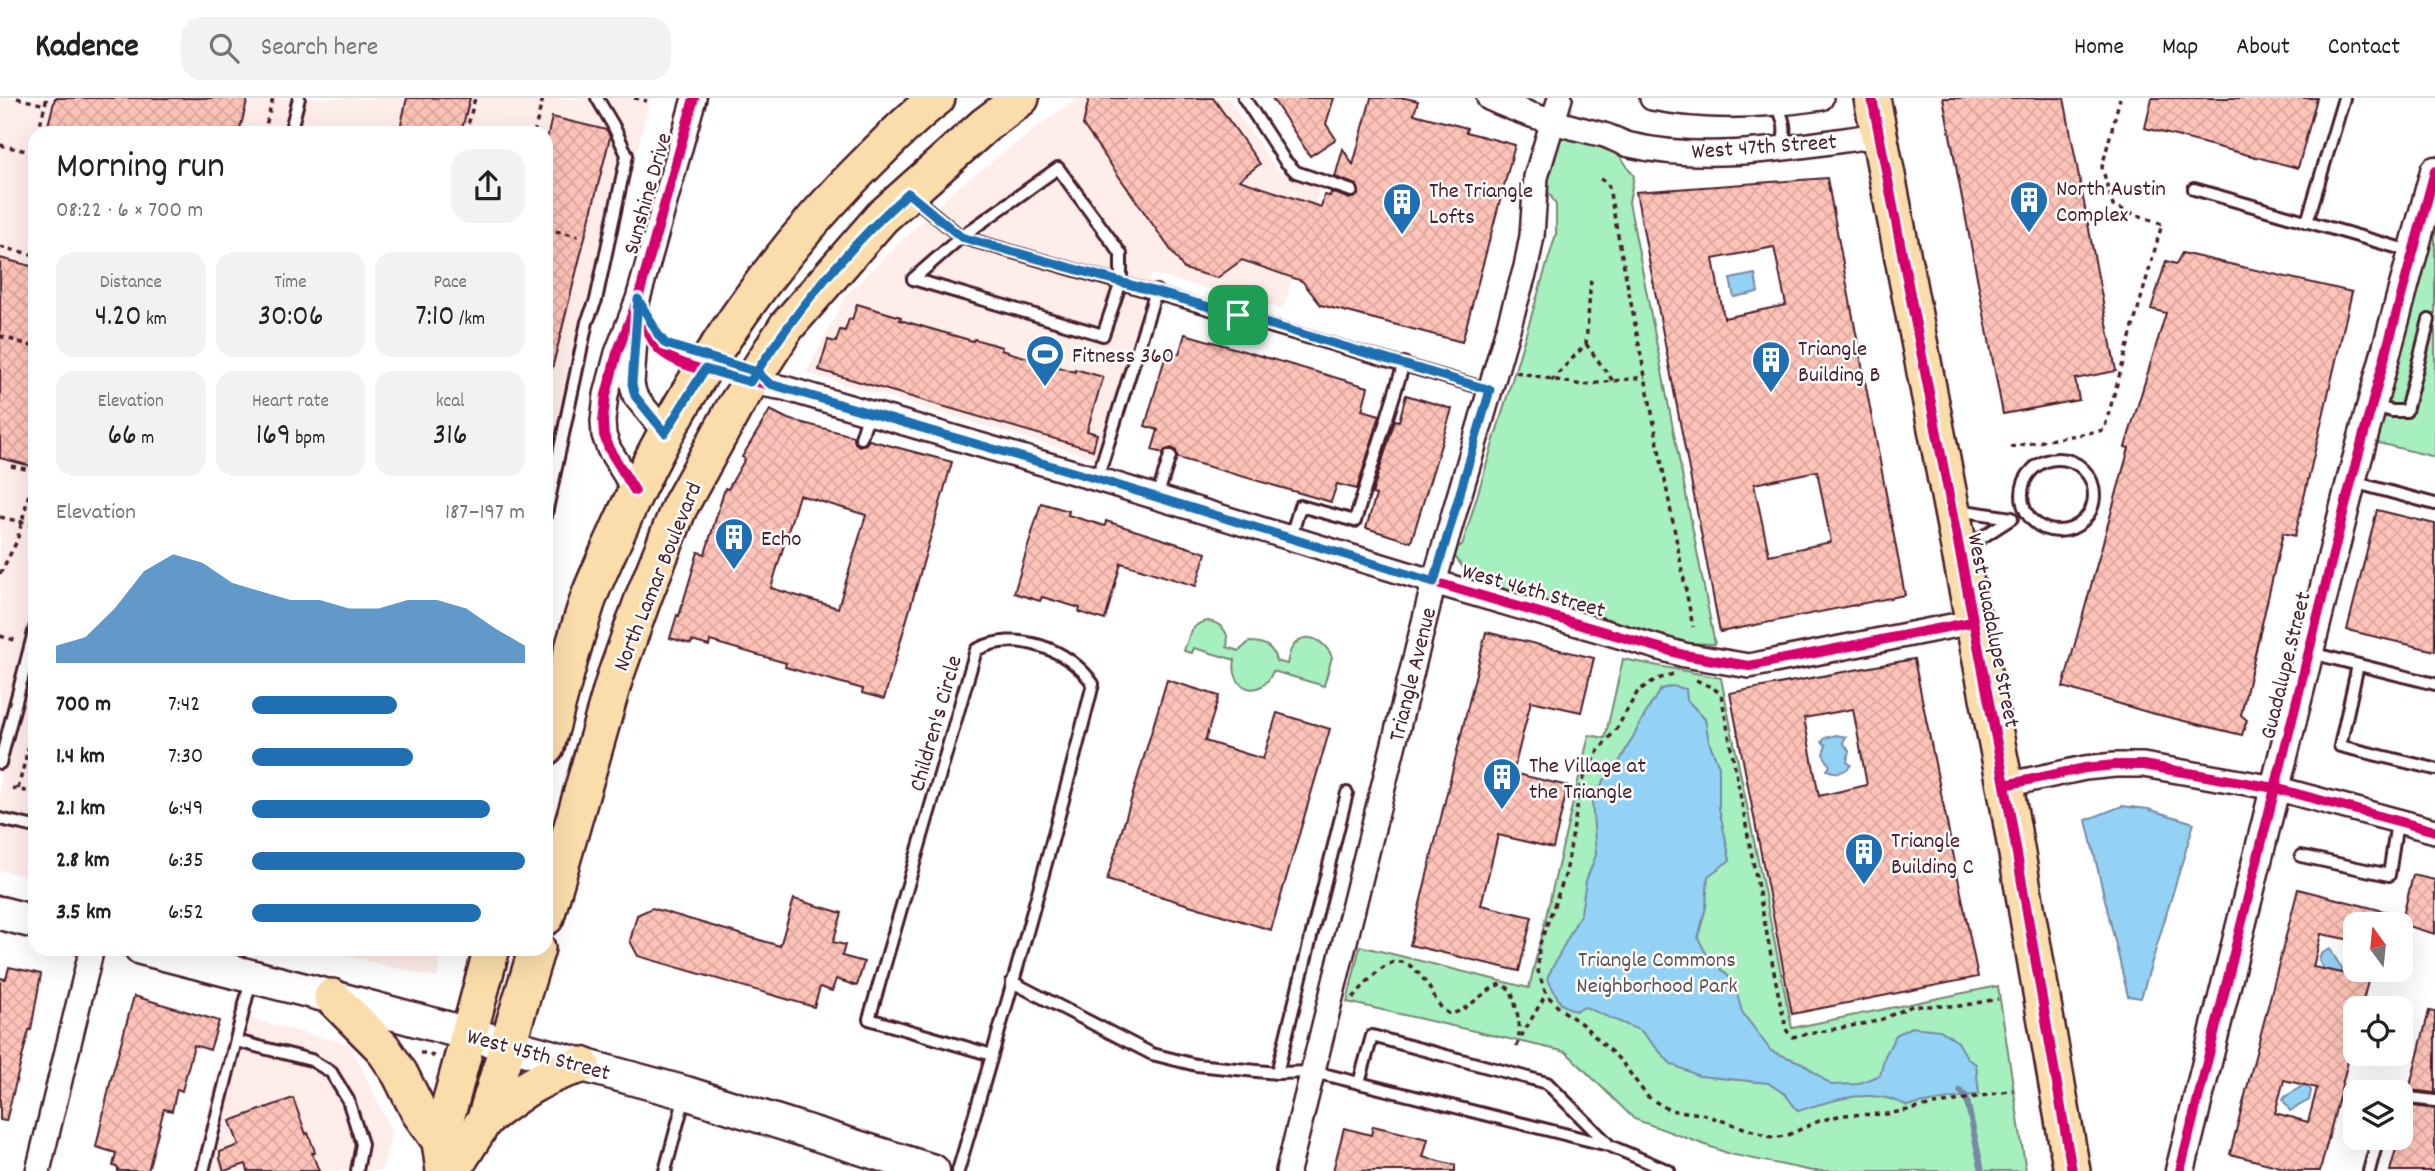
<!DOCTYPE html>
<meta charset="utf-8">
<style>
body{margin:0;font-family:Dekko,sans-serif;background:#f2f2f2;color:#222;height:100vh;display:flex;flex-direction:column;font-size:26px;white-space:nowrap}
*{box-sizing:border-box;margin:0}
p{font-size:23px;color:#767676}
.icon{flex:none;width:38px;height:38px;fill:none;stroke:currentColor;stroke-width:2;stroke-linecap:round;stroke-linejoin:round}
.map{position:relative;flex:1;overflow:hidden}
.details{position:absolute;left:28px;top:28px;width:525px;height:830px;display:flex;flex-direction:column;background:#fff;border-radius:21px;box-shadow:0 7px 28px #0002}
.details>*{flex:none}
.needle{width:46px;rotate:345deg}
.tools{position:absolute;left:2343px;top:814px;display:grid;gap:14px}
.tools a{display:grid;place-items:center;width:70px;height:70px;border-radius:14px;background:#fff;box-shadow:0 7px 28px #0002;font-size:35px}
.pin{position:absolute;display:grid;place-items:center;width:60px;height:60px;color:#fff;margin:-30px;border-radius:14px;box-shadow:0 4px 10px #0006}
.round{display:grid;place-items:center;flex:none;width:74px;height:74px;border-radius:21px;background:#f2f2f2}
.headline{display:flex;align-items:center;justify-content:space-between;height:119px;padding:0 28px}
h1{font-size:38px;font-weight:600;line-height:52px}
.stats{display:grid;grid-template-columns:repeat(3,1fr);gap:10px;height:119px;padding:7px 28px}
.stats div{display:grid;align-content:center;border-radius:18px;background:#f2f2f2;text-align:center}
.stats b{font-size:30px;font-weight:600}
.stats small{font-size:19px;font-weight:400}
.stats p{font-size:19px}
.chart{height:196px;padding:14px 28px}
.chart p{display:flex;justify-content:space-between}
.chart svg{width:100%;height:126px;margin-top:7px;fill:#1f6fb2;opacity:.7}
ul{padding:0 28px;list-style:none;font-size:23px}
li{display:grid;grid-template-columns:112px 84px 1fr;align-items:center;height:52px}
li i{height:18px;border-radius:9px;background:#1f6fb2}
header{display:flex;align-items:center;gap:42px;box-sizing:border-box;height:98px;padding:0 35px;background:#fff;border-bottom:2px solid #e0e0e0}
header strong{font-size:33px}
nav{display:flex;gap:38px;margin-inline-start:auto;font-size:24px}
.search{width:490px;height:63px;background:#f2f2f2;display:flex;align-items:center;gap:18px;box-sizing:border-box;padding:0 24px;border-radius:21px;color:#767676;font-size:26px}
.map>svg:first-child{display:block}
.built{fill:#ffedea}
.park{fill:#a6efbe;stroke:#788774;stroke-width:2}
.water{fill:#93d2f4;stroke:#768aa4;stroke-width:2}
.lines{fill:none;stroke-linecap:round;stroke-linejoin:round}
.stream{stroke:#768aa4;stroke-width:6}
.building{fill:url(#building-cross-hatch);stroke:#4a1f2b;stroke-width:2;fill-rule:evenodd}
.service-casing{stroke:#4a1f2b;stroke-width:16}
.minor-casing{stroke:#4a1f2b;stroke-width:28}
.tertiary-casing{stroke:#4a1f2b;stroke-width:33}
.secondary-casing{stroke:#4a1f2b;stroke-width:37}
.primary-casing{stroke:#4a1f2b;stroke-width:40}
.path{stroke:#4a1f2b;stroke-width:3.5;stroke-dasharray:5 5;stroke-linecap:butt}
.service{stroke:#fff;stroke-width:10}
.minor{stroke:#fff;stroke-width:23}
.tertiary{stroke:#fff;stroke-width:28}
.secondary{stroke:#fff;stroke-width:32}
.primary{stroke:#faddab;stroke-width:35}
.cycleway-casing{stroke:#fff;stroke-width:15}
.cycleway{stroke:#d6006c;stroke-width:10}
.route-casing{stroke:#fff;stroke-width:14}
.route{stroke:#1f6fb2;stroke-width:9}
.labels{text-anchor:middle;stroke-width:5;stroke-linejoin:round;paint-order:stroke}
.street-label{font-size:23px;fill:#4a1f2b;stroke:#fff}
.poi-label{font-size:23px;fill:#4a1f2b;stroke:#fff;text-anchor:start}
.park-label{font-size:23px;fill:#615350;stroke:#fff}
</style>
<header>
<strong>Kadence</strong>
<div class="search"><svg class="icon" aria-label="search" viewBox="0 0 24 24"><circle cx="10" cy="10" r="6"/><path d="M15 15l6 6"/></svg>Search here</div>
<nav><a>Home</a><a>Map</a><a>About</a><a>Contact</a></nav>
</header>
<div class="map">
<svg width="2435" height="1073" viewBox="0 0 2435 1073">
<defs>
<pattern id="building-cross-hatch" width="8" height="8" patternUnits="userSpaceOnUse" patternTransform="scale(1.75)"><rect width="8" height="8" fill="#fec3b8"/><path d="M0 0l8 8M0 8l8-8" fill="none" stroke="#dba79e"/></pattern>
</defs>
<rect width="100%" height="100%" fill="#fff"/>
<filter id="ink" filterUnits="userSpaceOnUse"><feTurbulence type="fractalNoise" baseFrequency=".0143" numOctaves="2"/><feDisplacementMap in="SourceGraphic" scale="14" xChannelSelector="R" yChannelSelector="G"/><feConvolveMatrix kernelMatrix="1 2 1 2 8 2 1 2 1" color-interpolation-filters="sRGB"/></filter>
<g filter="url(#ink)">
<g class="built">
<path d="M0,0H650L546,431V35H35V780L0,772Z"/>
<path d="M1076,0H1228L1277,72L1320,90L1283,211L1152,176L1096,361L806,275L846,197L954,92Z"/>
<path d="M319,851L444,850V851L437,880Z"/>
<path d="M232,916L351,947L392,1035L382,1073H193Z"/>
</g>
<g class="park">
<path d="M1562,36L1615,51L1634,78L1629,104L1715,546L1685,545L1473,483L1453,456L1454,448H1462L1556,136V107L1545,88L1557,42Z"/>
<path d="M2435,73V359L2362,341Z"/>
<path d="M1208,523C1222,525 1230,535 1227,549L1239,553L1249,544C1264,544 1273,548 1276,563L1287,566C1288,561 1289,554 1292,550C1304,530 1326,543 1332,559L1324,588L1273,573C1262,603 1229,592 1235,562L1194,550L1192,555L1184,553C1189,538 1191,525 1208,523Z"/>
<path d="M1623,561L1721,580L1792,930L1998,888L2026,1073H1812L1730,1056L1634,1021L1566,954L1347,904L1360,848L1529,890L1589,637L1605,640Z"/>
</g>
<g class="water">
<path d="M1755,176L1758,194L1734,199L1730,181Z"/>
<path d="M1672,588L1686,591L1687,602L1705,621L1709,644L1719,668V710L1730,762L1708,778L1706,809L1698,840L1707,857L1734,884L1742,914L1771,953L1802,965L1831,987L1857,986L1880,977L1885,958L1896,937L1911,929L1940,932L1958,944L1968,961L1976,966L1979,996L1907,1008C1873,988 1833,1002 1798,1013L1785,996L1768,985L1699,978L1671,966L1641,933L1585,909L1575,913L1561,906L1547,880L1581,815L1586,783L1596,757L1592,702L1604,682L1617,668L1651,606L1661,591Z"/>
<path d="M1836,637L1846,639L1843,644L1849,653L1847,664L1851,667C1845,675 1836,676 1827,672L1830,668L1823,656L1826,647L1822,644L1825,640Z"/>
<path d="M2122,708L2148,711L2194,725L2141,900L2128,898L2086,722Z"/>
<path d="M2330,851L2342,871L2340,880L2333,885L2319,863L2321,856Z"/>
<path d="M2307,985L2311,993L2309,1002L2290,1013L2283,1002L2285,999Z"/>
</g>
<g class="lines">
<path class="stream" d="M1960,993L1966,998L1982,1073"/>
</g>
<g class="building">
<path d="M55,0H248L239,35H46Z"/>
<path d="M407,0H470L461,35H399Z"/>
<path d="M1089,0H1213L1260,66L1239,82L1321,109L1324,97L1330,98L1331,94L1350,101L1359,96L1357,87L1335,79L1343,51L1353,67L1371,0H1405L1418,3L1414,16L1467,30L1466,34L1515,47L1462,244L1321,207L1302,183L1242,162L1217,180L1184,171L1083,27Z"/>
<path d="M1272,0H1334L1326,26L1336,41L1310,58Z"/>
<path d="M1943,0H2064L2116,273L2075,281L2079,302L2003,316Z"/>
<path d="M2152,0H2317L2298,70L2145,30Z"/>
<path d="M552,19L607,32L610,39L552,271L546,270V45Z"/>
<path d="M1827,80L1905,497L1720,534L1636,94ZM1774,149L1786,207L1724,220L1713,161ZM1817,373L1831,444L1769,457L1754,386Z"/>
<path d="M2182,155L2352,194L2295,438L2283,435L2241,617L2247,622L2242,637L2147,614L2063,589L2129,350L2125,349L2166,215L2151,211L2166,163L2176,166Z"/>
<path d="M0,160L35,169V369L0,360Z"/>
<path d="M857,206L901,219L900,222L973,243L974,241L1002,249L1001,252L1075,274V271L1103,279L1087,333L1097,336L1093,352L819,272L828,242L836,244L840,232L845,233L849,221L852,222Z"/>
<path d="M1185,236L1368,289L1362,312L1380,317L1357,391L1337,386L1331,404L1178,360L1176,353L1172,350L1165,352L1163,355L1152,352L1158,332L1145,328L1167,253L1179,256Z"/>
<path d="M1406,297L1452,311L1411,444L1366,430L1376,397L1372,396L1395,322L1399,323Z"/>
<path d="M770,312L788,321L853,338L855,345L859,348L866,346L869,342L952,364L884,601L862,595L863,591L785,569L786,565L710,543L709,548L692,543L691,546L670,540L677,517L679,518L698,454L705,456L725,390L728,391L745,361L742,359ZM799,397L866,417L838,510L771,490Z"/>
<path d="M1041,405L1069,413L1068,417L1105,428L1106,423L1206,455L1196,488L1121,465L1105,522L1079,514L1080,510L1042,499L1040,503L1014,495Z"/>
<path d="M2377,412L2435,426V553L2347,532Z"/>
<path d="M1486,534L1594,560L1581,614L1531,603L1513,675L1568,688L1553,750L1498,737L1481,807L1532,819L1519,873L1410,847Z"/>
<path d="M1914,561L1978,879L1792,916L1730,595ZM1853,611L1867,687L1819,698L1804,620Z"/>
<path d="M1167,582L1219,598L1205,643L1263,661L1277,615L1330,631L1271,832L1107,782Z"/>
<path d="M2413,777L2435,782V836L2401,826H2356V843L2321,836L2313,869L2347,876L2348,872H2371L2361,910H2356V932L2320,1073H2296L2230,1056L2298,791L2403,818ZM2284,982L2317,990L2308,1024L2275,1015Z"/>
<path d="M794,801L842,815L833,844L845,847L842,858L864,864L857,888L836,881L832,893L820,889L814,909L638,858L630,843L637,817L652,810L780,848Z"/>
<path d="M9,869L41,876L31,932H29L6,1023L0,1022V880L6,881Z"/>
<path d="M134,898L219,923L210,952L194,947L182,993L177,991L172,1013L164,1011L148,1073H118V1070L113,1068L116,1055L96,1049L111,981Z"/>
<path d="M2429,913L2435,914V995L2409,992Z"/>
<path d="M293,1000L306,1036L308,1035L314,1051L315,1055H312L319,1073H248L246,1066L224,1073L220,1061V1054L239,1047L230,1023Z"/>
<path d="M2406,1007L2435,1011V1073H2390L2399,1040H2401V1023Z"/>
<path d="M1373,1028L1428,1041L1423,1059L1455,1067V1073H1333L1344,1030L1371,1037Z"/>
</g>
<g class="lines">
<defs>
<g id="service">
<path d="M1244,0L1285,63L1296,74L1352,93"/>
<path d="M1776,6C1785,23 1787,32 1781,50"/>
<path d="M290,35L299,0"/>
<path d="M1058,70L1121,156V184L1103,237L913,181L961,139Z"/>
<path d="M2194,91L2413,154"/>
<path d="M913,99L961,139L1490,292"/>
<path d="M2307,124L2344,0"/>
<path d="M2374,308L2392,313H2406L2429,222"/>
<path d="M861,340L869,314"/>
<circle cx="2058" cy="397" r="36"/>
<path d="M1097,381L1156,193"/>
<path d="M2353,384L2435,406"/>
<path d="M1157,399L1170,358"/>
<path d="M1957,412L2012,420L1964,451"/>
<path d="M546,416L587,224L596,202L627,57L613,27L597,0"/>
<path d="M1291,439L1300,408L1355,423L1404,265"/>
<path d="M2311,555L2435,586"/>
<path d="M2358,567L2340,648L2435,671"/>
<path d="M0,665L35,530"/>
<path d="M0,721L35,729"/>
<path d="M2301,758L2389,777L2397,724"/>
<path d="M1012,884L1152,956L1196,967L1277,975L1312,974L1331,978L1608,1047L1669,1073"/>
<path d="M236,943L311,962L331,974L348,1002L362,1046L357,1073"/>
<path d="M1277,975L1347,695"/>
<path d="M1359,985L1372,938L1547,985L1607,1045"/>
<path d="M2401,999L2435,1003"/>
<path d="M203,1073L251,882"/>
<path d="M665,1073L685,998"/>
<path d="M958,1073C1006,912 1052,749 1093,586C1070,551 1015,531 976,552L869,921L992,957"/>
<path d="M2369,1073L2378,1040"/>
</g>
<g id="minor">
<path d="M1489,0C1525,17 1562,27 1600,36C1611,38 1620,45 1630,47C1711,66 1798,48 1879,37"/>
<path d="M1652,0C1709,11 1765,8 1821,0"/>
<path d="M636,225L632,286L635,298L665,335"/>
<path d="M750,284L784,290L1097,381L1434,484L1684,557L1749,568L1972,524"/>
<path d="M635,393L609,351L604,337L603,323L606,297L617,255L638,201L694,0"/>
<path d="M2005,687L2085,670L2115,667H2143L2275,690L2435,733"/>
<path d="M38,1073L92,850"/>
<path d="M1288,1073L1434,484L1526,169L1532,138L1536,79L1560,0"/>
</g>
<path id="tertiary" d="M2180,1073L2351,384L2435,73"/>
<g id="secondary">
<path d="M0,815L35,824"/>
<path d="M141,850L332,899L686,995L933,1073"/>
</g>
<g id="primary">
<path d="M1872,0L2005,687L2072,1073"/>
<path d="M546,649C560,598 573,545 590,496C598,476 607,457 616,437C676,300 763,166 871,61C892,40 913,18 937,0"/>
<path d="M546,819L615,579L644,498L679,410L734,310L787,228L882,119L985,27L1021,0"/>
<path d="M332,899L382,949L400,976L419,1014L440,1043"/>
<path d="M485,1021C519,995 540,978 582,967"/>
<path d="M444,1073L440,1043L492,850"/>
<path d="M452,1073L485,1021L537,850"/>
</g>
</defs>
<use href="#service" class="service-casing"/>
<use href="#minor" class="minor-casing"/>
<use href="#tertiary" class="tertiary-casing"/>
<use href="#secondary" class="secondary-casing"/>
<use href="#primary" class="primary-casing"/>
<g class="path">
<path d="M17,0L45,7L47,0"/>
<path d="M634,0L647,3"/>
<path d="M38,35L45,7"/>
<path d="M264,35L273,0"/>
<path d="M466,35L475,0"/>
<path d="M534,35L543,0"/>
<path d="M0,47L35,55"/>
<path d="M1600,81L1608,85L1693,529"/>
<path d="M546,131L578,138"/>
<path d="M0,149L35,157"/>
<path d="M0,238L35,249"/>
<path d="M1586,246L1613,283"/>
<path d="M1516,274L1582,287L1645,279"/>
<path d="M1551,283L1586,246L1591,181"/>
<path d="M546,296L550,297"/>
<path d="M2010,349L2104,332L2162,126L2113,108L2102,69L2120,0"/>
<path d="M11,368L35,373"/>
<path d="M0,419L35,427"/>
<path d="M0,476L17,443L33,380L35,381"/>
<path d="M0,538L18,543"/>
<path d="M1673,576L1655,582L1638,593L1617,630L1596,656L1581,686L1566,775L1539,848L1538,873L1546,896L1559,910L1583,927L1621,963L1647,998L1656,1004L1669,1012L1702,1016L1774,1040L1788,1037L1819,1023L1842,1017L1887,1016L2013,992"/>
<path d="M1696,582L1713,590L1721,596L1780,905L1787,933L1792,939L1878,923L1912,908H1960L1998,901"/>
<path d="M12,690L35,695"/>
<path d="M18,691L35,622"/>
<path d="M1353,900C1381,868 1400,842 1430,891C1436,901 1439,911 1450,916C1470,912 1482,893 1501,886L1511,892C1517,911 1522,930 1517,949"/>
<path d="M1521,939L1546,896"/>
<path d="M420,955H427L435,959"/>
</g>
<use href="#service" class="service"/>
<use href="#minor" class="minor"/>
<use href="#tertiary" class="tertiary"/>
<use href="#secondary" class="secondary"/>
<use href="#primary" class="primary"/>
<defs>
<g id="cycleway">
<path d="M1872,0L2005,687L2072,1073"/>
<path d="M638,201C643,218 647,238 659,251C681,274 754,282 784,290L1097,381L1434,484L1684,557L1749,568L1972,524"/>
<path d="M636,219L632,286L635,298L665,335"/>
<path d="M635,393L609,351L604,337L603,323L606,297L617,255L638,201L694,0"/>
<path d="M2005,687L2085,670L2115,667H2143L2275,690L2435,733"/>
<path d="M2180,1073L2351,384L2435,73"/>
</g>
</defs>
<use href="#cycleway" class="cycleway-casing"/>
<use href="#cycleway" class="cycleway"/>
</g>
</g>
<g class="lines" filter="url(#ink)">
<defs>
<path id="route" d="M1238,217L961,139L908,95C847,150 794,215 750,284L705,271L665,335L635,298L632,286L638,201L659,238L666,246L757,274L770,286L1097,381L1434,484L1490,292L1238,217"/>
</defs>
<use href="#route" class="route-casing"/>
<use href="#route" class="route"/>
</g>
<defs>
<symbol id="building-pin" viewBox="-11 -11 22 30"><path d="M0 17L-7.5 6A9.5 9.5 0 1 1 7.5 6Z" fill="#1f6fb2" stroke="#fff"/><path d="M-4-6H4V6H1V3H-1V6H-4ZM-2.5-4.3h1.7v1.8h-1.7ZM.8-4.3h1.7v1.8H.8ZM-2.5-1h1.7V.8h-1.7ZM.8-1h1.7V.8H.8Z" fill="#fff"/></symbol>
<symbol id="stadium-pin" viewBox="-11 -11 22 30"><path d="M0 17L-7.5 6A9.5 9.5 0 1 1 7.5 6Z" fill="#1f6fb2" stroke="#fff"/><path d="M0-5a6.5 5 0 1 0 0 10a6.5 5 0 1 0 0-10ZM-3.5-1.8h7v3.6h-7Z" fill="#fff"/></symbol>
</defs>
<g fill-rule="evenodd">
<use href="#building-pin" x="2007" y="80" width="44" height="60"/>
<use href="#building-pin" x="1380" y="82" width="44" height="60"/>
<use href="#stadium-pin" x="1023" y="234" width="44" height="60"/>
<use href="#building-pin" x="1749" y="240" width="44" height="60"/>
<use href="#building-pin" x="712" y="417" width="44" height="60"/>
<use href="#building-pin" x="1480" y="657" width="44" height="60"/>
<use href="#building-pin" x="1842" y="732" width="44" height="60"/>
</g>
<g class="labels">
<g class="street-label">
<text transform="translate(1764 47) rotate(-4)" y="8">West 47th Street</text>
<text transform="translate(646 95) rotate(-74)" y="8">Sunshine Drive</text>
<text transform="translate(656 478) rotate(-68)" y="8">North Lamar Boulevard</text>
<text transform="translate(1534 491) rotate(16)" y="8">West 46th Street</text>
<text transform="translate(1995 532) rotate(79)" y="8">West Guadalupe Street</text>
<text transform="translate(2284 567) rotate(-76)" y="8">Guadalupe Street</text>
<text transform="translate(1411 576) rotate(-76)" y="8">Triangle Avenue</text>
<text transform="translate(934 625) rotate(-74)" y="8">Children's Circle</text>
<text transform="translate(539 955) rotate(15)" y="8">West 45th Street</text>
</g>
<g class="poi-label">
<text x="2056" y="97">North Austin<tspan x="2056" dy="26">Complex</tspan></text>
<text x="1429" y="99">The Triangle<tspan x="1429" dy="26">Lofts</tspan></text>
<text x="1798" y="257">Triangle<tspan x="1798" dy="26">Building B</tspan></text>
<text x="1072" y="264">Fitness 360</text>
<text x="761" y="447">Echo</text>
<text x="1529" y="674">The Village at<tspan x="1529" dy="26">the Triangle</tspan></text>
<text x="1891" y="749">Triangle<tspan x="1891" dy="26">Building C</tspan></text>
</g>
<g class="park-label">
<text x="1657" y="868">Triangle Commons<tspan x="1657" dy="26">Neighborhood Park</tspan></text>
</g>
</g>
</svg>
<div class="tools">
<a><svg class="needle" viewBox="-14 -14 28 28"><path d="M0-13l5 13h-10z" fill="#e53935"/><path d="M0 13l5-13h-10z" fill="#767676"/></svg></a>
<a><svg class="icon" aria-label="locate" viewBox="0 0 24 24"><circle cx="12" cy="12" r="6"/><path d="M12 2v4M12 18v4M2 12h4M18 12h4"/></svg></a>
<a><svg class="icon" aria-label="layers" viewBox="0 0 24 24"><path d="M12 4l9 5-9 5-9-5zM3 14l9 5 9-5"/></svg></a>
</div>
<div class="pin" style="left:1238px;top:217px;background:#1e9e55"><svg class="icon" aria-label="arrive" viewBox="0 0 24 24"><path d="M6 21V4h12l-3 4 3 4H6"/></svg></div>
<section class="details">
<div class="headline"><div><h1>Morning run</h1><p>08:22 · 6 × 700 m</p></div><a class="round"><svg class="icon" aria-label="share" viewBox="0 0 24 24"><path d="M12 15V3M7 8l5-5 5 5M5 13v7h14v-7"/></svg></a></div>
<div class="stats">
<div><p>Distance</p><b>4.20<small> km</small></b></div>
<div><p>Time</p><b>30:06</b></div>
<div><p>Pace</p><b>7:10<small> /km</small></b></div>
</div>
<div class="stats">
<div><p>Elevation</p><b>66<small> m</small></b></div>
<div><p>Heart rate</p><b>169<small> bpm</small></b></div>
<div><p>kcal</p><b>316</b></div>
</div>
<div class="chart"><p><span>Elevation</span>187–197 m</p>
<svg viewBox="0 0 160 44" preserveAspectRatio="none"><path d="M0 44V38L10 35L20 25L30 12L40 6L50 9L60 16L70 19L80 22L90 22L100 25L110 25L120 22L130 22L140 25L150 32L160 38V44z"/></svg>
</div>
<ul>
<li><b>700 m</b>7:42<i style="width:53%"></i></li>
<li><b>1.4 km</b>7:30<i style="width:59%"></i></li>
<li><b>2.1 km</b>6:49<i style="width:87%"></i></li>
<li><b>2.8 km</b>6:35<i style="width:100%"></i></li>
<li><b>3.5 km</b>6:52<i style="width:84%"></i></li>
</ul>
</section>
</div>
